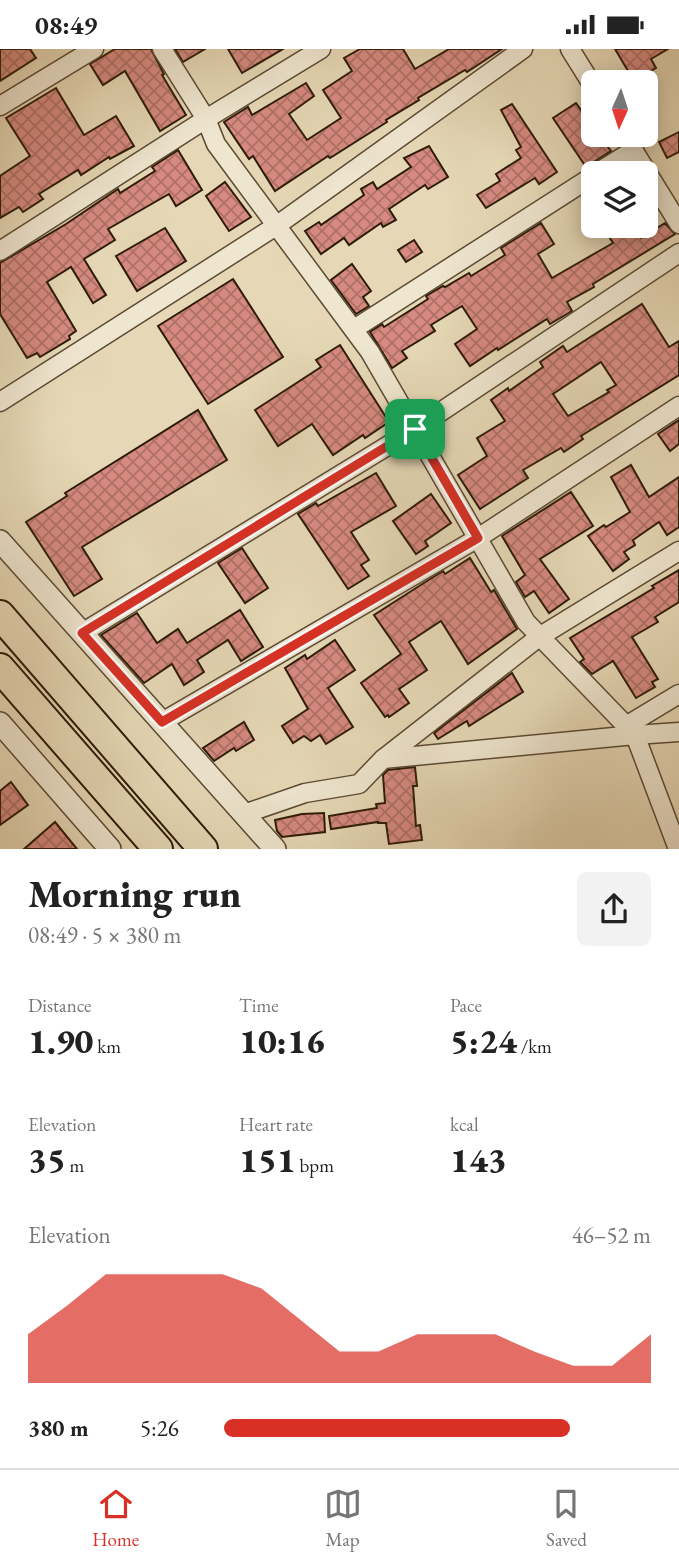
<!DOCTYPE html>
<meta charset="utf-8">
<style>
body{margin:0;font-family:"EB Garamond",serif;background:#f2f2f2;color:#222;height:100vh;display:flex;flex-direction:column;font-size:26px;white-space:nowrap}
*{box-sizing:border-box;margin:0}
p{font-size:23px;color:#767676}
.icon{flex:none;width:38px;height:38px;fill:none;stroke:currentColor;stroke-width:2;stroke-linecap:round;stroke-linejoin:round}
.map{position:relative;height:800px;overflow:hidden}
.panel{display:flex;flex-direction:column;background:#fff;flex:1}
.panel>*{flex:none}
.needle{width:46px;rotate:183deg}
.fabs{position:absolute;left:581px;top:21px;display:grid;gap:14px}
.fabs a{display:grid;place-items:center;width:77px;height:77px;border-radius:10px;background:#fff;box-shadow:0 4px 18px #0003;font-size:35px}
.pin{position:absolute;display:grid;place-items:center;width:60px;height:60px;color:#fff;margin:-30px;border-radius:14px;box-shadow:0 4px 10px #0006}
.round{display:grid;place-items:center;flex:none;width:74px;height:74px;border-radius:10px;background:#f2f2f2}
.summary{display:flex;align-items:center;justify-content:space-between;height:119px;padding:0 28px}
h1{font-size:38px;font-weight:800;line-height:52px}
.figures{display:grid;grid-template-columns:repeat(3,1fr);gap:10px;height:119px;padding:7px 28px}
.figures div{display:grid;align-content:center}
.figures b{font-size:35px;font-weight:800}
.figures small{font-size:19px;font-weight:400}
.figures p{font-size:19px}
.chart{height:196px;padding:14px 28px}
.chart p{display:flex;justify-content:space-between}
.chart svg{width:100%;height:126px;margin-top:7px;fill:#d93025;opacity:.7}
ul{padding:0 28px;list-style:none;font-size:23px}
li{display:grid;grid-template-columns:112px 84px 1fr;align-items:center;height:52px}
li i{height:18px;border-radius:9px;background:#d93025}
.status{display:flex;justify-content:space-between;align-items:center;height:49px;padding:0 35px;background:#fff;direction:ltr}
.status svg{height:19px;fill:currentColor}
.menu{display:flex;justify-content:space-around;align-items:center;height:98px;border-top:2px solid #e0e0e0;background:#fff;font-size:19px;color:#767676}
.menu a{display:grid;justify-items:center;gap:4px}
.menu .active{color:#d93025}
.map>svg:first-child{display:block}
.building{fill:url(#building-cross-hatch);stroke:#2d1b08;stroke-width:2;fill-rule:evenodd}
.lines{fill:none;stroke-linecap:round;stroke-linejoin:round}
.minor-casing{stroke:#5b4a34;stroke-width:21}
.tertiary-casing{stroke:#5b4a34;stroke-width:24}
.trunk-casing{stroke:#2d1b08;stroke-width:32}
.minor{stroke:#efe6d0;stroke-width:18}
.tertiary{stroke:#efe6d0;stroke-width:21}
.trunk{stroke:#e6d8b6;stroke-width:28}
.route-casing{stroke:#fff;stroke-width:14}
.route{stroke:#d93025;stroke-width:9}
</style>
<div class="status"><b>08:49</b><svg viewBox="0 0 49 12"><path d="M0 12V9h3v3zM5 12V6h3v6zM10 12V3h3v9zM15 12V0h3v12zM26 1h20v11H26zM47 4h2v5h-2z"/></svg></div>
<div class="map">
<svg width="679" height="800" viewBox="0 0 679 800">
<defs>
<pattern id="building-cross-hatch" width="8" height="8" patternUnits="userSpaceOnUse" patternTransform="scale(1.75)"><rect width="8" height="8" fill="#d68a80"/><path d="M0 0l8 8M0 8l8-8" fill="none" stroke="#ae7067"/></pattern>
</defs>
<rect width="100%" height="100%" fill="#e6d8b6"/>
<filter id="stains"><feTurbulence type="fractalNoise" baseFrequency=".00286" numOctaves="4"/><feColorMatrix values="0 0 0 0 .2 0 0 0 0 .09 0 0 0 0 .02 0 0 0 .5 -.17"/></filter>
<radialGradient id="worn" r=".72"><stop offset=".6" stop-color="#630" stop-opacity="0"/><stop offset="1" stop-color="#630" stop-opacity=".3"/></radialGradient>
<g class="building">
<path d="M0,0H30L36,9L0,32Z"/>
<path d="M115,0H151L164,25L162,26L186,66L160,82L125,22L103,36L90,15Z"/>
<path d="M175,0H205L183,13Z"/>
<path d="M228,0H283L242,24Z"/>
<path d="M360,0H403L415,20L449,0H502L467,23L465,21L418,49L419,51L386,71L387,73L330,109L328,107L275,142L253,107L249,110L224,73L248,58L252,66L306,34L314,47L289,65L307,91L341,69L323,41L352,22L344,9Z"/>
<path d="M615,0H668L651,10L656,19L634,32Z"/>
<path d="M56,39L84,86L116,67L134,97L110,110L109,108L81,126L78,121L39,145L43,150L23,163L19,158L0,169V127L30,107L6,69Z"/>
<path d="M576,54L593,78V86H599L611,102L586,118L553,69Z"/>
<path d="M512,55L557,123L539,135L535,129L486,159L477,146L500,132L496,125L521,109L516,101L521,98L501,61Z"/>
<path d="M679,83V103L667,109L659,93Z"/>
<path d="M429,97L448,128L428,140L425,136L389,160L396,171L383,178L381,174L349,196L344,189L321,205L305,182L319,173L321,176L364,146L361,140L373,133L377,140L411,118L404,109Z"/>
<path d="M178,101L202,141L176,157L169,145L108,180L115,191L84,210L106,246L93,254L71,218L47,233L76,282L69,287L70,290L40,308L37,304L27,309L0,265V214L66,175L118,140L120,144L155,122L152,118Z"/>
<path d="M225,133L251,168L229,182L206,147Z"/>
<path d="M541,174L554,195L538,205L552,229L613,194L608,186L623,177H633L641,189L665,174L675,185L593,235L594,238L567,253L572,262L550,275L547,270L498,301L497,299L470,317L455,295L477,280L462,257L431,276L435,282L402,302L407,309L392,319L370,283L382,275L384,278L428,250L426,247L443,237L445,238L469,224L471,227L505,206L501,199Z"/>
<path d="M165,179L186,212L137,242L116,207Z"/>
<path d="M414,191L422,203L406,213L398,201Z"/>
<path d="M352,215L371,242L363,248L369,257L356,265L331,231Z"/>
<path d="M233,230L283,308L208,355L158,277Z"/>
<path d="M642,255L669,298L679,292V326L581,387L583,390L564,403L561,399L523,421L528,429L480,460L458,426L487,407L477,389L505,372L491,351L508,339L509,342L543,318L540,313L563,297L567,303ZM601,313L616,336L607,341L609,343L568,367L553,345Z"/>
<path d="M340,296L389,373L365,389L363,386L333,406L312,375L278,397L255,361L321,318L316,311Z"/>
<path d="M198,361L227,411L82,498L102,530L74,547L26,473L67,447L65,444Z"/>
<path d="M679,371V395L670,402L658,385Z"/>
<path d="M631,416L649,448L679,428V478L667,486L659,473L633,491L635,496L624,503L629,510L613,522L588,487L604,476L606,478L630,463L611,428Z"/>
<path d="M376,424L396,457L351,483L369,511L361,516L369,527L348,540L298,465L316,454L318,457Z"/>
<path d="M571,443L593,477L540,510L569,550L549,564L534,542L525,548L516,533L525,526L502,487Z"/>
<path d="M431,445L451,474L425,492L428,497L416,505L393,472Z"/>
<path d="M242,499L268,539L245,554L218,514Z"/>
<path d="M470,509L491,543L494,541L517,580L468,615L441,572L409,593L427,621L399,640L409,654L389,668L388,666L385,668L361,634L401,605L374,566L427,532L443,522L445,525Z"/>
<path d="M679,521V553L655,568L658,573L632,588L658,630L652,633L655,638L636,649L613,612L592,625L580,613L584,610L570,589L654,539L652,537Z"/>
<path d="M240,561L263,598L241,612L228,591L197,611L204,623L184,636L172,615L144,634L101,586L137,564L157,594L178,580L187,594Z"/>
<path d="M335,591L355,621L328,639L353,678L326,695L320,686L311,692L304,687L293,694L282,677L308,660L285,619L305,606L307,610Z"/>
<path d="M512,624L523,643L469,677L467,672L438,690L434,684Z"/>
<path d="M244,673L254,691L236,702L234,699L214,712L203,699Z"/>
<path d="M415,718L417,737H413L416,777L420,776L422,791L389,795L386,774H378V773L331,780L329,767L377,759L376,755L385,754L383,726L388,721Z"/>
<path d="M11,733L28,756L0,776V742Z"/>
<path d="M324,764L325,783L282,788L277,782L275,771L302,765Z"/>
<path d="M55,773L77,800H24Z"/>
</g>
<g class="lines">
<defs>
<g id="minor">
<path d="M162,0L206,70L216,95L370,303L526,573L635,686L679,683"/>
<path d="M570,0L593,37"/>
<path d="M0,57L94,0"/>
<path d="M624,86L679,175"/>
<path d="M597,124L634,101"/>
<path d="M0,202L206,70L321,0"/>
<path d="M354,280L593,127"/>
<path d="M0,353L276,177L523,0"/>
<path d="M82,584L415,380L679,204"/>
<path d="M162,673L478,489L679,357"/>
<path d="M626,677L679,645"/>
<path d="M383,710L539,588L679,502"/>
<path d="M244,765L305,744L359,735L383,710L635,686L678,800"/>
</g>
<g id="tertiary">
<path d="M0,492L275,800"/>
<path d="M0,674L110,800"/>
</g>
<g id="trunk">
<path d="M0,566L203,800"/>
<path d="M0,619L158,800"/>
</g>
</defs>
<use href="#minor" class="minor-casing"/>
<use href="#tertiary" class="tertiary-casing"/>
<use href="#trunk" class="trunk-casing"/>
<use href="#minor" class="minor"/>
<use href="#tertiary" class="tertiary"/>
<use href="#trunk" class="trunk"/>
</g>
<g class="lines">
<defs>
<path id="route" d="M415,380L478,489L162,673L82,584Z"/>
</defs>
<use href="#route" class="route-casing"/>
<use href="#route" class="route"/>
</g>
<rect width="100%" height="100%" filter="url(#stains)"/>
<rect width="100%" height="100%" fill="url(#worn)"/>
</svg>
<div class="fabs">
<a><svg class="needle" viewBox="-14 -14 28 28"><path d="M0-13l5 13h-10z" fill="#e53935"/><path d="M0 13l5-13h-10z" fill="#767676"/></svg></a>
<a><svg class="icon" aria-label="layers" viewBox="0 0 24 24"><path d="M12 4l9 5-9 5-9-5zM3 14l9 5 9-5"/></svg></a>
</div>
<div class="pin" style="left:415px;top:380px;background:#1e9e55"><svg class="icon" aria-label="arrive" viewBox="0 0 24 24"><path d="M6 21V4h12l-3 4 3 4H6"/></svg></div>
</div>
<section class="panel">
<div class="summary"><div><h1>Morning run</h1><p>08:49 · 5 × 380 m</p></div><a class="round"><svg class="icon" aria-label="share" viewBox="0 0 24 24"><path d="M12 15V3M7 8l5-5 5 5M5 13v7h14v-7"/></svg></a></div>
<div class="figures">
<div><p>Distance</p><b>1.90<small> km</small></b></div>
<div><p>Time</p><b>10:16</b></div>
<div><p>Pace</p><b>5:24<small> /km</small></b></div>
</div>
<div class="figures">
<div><p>Elevation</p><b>35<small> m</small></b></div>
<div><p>Heart rate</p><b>151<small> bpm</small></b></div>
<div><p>kcal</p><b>143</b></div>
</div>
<div class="chart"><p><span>Elevation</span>46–52 m</p>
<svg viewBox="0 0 160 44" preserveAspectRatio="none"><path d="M0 44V27L10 17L20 6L30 6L40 6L50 6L60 11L70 22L80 33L90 33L100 27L110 27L120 27L130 33L140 38L150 38L160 27V44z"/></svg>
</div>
<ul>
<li><b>380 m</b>5:26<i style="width:81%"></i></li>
</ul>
</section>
<nav class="menu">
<a class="active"><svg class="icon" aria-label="home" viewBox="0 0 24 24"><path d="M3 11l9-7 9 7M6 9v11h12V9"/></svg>Home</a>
<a><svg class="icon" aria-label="map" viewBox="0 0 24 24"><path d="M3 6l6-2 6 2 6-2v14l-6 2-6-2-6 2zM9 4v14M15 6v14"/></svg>Map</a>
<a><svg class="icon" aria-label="saved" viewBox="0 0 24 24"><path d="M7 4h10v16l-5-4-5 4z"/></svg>Saved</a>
</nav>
